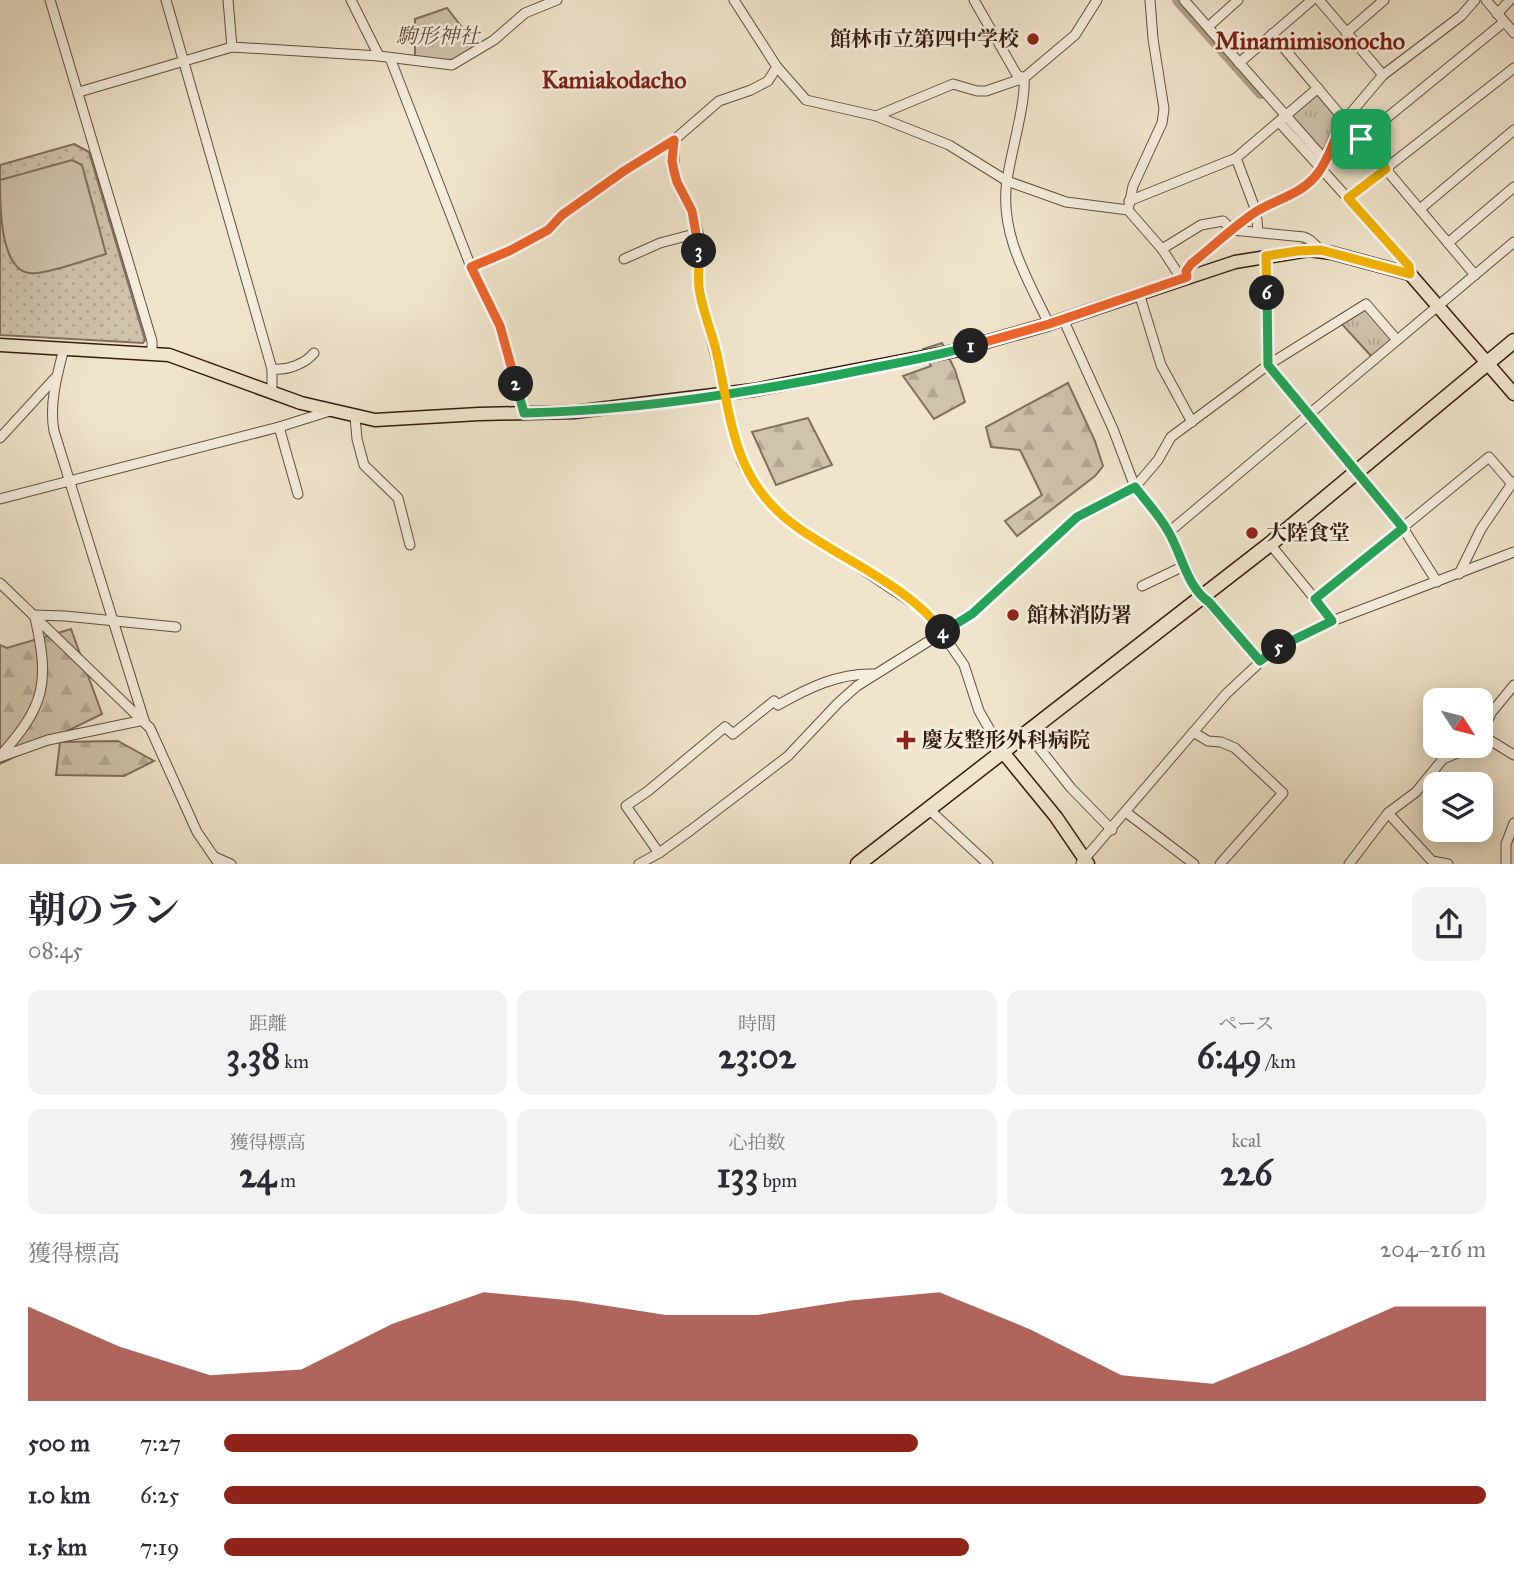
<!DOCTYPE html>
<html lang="ja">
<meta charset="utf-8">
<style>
body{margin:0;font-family:"IM FELL Great Primer","Noto Serif JP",serif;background:#f2f2f3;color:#2b2b33;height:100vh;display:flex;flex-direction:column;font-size:26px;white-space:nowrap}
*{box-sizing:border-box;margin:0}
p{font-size:23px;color:#7c7c81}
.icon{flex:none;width:38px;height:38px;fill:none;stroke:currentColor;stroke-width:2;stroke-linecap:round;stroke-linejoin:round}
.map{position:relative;height:864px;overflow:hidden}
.drawer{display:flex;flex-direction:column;background:#fff;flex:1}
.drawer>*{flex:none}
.needle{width:46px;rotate:126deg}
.buttons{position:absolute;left:1423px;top:688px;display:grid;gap:14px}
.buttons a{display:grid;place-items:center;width:70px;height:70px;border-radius:14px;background:#fff;box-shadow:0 4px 18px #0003;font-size:35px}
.pin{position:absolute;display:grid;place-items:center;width:60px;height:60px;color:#fff;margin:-30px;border-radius:14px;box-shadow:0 4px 10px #0006}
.km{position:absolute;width:35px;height:35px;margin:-18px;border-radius:50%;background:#222;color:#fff;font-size:19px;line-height:35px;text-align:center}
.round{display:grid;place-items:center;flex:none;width:74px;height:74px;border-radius:14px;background:#f2f2f3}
.headline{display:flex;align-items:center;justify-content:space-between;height:119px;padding:0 28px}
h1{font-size:38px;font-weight:700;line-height:52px}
.metrics{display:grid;grid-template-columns:repeat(3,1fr);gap:10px;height:119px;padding:7px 28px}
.metrics div{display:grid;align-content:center;border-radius:14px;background:#f2f2f3;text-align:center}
.metrics b{font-size:35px;font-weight:700}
.metrics small{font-size:19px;font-weight:400}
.metrics p{font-size:19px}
.chart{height:196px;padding:14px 28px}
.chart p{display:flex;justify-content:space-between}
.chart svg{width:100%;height:126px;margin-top:7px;fill:#8f2418;opacity:.7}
ul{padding:0 28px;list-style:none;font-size:23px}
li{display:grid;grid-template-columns:112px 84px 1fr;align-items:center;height:52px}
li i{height:18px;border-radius:9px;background:#8f2418}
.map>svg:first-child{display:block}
.grass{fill:url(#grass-dots);stroke:#826f5c;stroke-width:2}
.forest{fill:url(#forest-firs);stroke:#826f5c;stroke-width:2}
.park{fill:url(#park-tufts);stroke:#826f5c;stroke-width:2}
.garden{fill:#d0c3ac;stroke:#826f5c;stroke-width:2}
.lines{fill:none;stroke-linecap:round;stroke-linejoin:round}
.river{stroke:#b0a08b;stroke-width:12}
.minor-casing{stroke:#634e3d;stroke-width:11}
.major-casing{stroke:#341b0d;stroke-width:15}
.highway-casing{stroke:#341b0d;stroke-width:17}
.minor{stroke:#f5eede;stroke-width:9}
.major{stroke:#f0e5cc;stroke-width:12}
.highway{stroke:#f0e5cc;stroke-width:14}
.split-1-casing{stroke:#fff;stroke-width:14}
.split-2-casing{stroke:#fff;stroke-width:14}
.split-3-casing{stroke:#fff;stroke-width:14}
.split-4-casing{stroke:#fff;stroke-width:14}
.split-5-casing{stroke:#fff;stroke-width:14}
.split-6-casing{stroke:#fff;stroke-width:14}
.split-7-casing{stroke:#fff;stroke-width:14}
.split-1{stroke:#f0652b;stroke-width:9}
.split-2{stroke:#22a559;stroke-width:9}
.split-3{stroke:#f0652b;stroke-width:9}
.split-4{stroke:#f5b400;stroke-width:9}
.split-5{stroke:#22a559;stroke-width:9}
.split-6{stroke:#22a559;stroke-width:9}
.split-7{stroke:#f5b400;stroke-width:9}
.poi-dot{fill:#8f2418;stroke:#f5eede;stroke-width:2.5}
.labels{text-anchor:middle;stroke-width:5;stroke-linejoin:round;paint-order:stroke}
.park-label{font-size:21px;font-style:italic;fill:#634d3d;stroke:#f5eede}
.poi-label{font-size:21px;font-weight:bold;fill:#341b0d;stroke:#f5eede;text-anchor:start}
.quarter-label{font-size:24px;font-weight:bold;fill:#7a1f14;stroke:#f5eede}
</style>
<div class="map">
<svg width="1514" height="864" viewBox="0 0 1514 864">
<defs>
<pattern id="grass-dots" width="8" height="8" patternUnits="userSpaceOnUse" patternTransform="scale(1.75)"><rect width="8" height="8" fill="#d0c3ac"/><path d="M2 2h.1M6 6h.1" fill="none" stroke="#b3a793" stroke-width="1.8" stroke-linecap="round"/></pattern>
<pattern id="forest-firs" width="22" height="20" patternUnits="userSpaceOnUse" patternTransform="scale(1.75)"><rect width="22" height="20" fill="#d0c3ac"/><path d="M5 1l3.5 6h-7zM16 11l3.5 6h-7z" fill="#b3a793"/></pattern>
<pattern id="park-tufts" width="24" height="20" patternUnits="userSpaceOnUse" patternTransform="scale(1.75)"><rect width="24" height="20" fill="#d0c3ac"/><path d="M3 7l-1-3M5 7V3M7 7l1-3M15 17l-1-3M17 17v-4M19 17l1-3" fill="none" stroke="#b3a793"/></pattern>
</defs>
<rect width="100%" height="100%" fill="#f0e5cc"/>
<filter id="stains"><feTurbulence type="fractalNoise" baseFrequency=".00286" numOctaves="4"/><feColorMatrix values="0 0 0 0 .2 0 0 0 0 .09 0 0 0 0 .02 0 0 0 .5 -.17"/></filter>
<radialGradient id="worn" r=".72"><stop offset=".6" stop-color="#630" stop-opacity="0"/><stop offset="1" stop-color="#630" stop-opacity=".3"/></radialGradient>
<path class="grass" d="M74,144L89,152L145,340L143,343L0,335V165Z"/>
<g class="forest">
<path d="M942,343L955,370L965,402L934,419L903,376L931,366L923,349Z"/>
<path d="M1068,383L1095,441L1103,466L1095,476L1017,536L1005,521L1042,495L1020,450L991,447L986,427Z"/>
<path d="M808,418L832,465L776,485L752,432Z"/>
<path d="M71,629L102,714L0,764V645L7,648Z"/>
<path d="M118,741L154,761L124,776L56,775L60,742Z"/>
</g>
<g class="park">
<path d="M447,8L479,49L451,62L415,58V19Z"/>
<path d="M1318,90L1344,121L1324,159L1291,115Z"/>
<path d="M1366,304L1395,338L1372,357L1340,322Z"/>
</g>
<path class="garden" d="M72,160L82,165L106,254C84,260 60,270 37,273C0,279 0,209 0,180Z"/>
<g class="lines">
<path class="river" d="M1178,0L1261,93"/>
<defs>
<g id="minor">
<path d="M50,0L152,341V353"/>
<path d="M166,0L272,369V392"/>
<path d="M228,0L232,47"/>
<path d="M351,0L379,56"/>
<path d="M734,0L777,67L806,100L876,116L949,145L1007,181L1066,202L1128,210"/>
<path d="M974,0L1017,75L1024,78C1026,103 1011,152 1007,180C999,233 1027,278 1049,324"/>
<path d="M1150,0L1153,39L1164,109L1162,123L1133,186L1128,210L1162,249L1181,278"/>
<path d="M1184,0L1325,160"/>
<path d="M1319,0L1383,75"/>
<path d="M1486,0L1514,33"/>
<path d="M1497,14L1510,0"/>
<path d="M1208,27L1238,0"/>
<path d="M1346,33L1384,0"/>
<path d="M1272,34L1475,275"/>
<path d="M390,58L471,267L500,326L524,413"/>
<path d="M1239,63L1312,0"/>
<path d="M79,92L232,47L379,56L452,65L494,40L525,13L557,0"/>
<path d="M876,116L953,84L977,91H986L1024,78L1075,35L1097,0"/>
<path d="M1279,122L1409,266L1410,274"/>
<path d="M1361,139L1504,22"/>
<path d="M674,140V171L676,182L692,211L698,233L699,289L742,463L755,484L781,515L929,614L964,665L979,711L1002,751"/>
<path d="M1348,198L1514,68"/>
<path d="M1129,201L1236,158L1318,88"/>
<path d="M1420,209L1514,130"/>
<path d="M1258,231L1256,211L1301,190L1318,173L1334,137L1344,121L1383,75L1461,16L1475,0"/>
<path d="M1448,243L1514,187"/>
<path d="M1162,249L1201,225L1223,221L1232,230L1256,211L1236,158"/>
<path d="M1266,256L1268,365L1403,528L1437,582"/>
<path d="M624,259L660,243L698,233"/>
<path d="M471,267L509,251L548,230L562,215L623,171L674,140L719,101L751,90L768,81L777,67"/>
<path d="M1187,277L1186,271L1191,264L1232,230L1304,237L1310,240L1321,250"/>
<path d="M1139,293L1161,365L1192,422"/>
<path d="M1063,319L1113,429L1135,487L1169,532L1197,591L1260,661"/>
<path d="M64,348C57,375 49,404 54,431L144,720"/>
<path d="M272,369C286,371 305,364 314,353"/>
<path d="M355,417L357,439L364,465L398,498L410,545"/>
<path d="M279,427L298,494"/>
<path d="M0,438L55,378"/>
<path d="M0,499L279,427L330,411"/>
<path d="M1169,532L1514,242"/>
<path d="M1270,544L1315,599"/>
<path d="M1459,574L1481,529L1513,482"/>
<path d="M0,583L150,728L197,832L219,864"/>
<path d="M1142,586L1184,566"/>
<path d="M34,615L65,616L176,627"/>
<path d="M1332,621L1315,599L1489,457L1512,484"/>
<path d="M1193,732L1208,741L1221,742L1235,748L1283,793L1220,864"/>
<path d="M1483,736L1514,755"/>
<path d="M1032,739L1071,788L1112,830"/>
<path d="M1480,739L1491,713L1514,685"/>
<path d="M0,756C45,706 50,683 35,618"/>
<path d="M0,757L48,740L144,720"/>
<path d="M1127,813L1194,864"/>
<path d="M1388,813L1432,861L1448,864"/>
<path d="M934,814L988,864"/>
<path d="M659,853L626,806L648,791L725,727L733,734L774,701L778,705C808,688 838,673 874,674"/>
<path d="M215,857L231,864"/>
<path d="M1081,863L1226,694L1273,650L1332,621L1514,552"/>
<path d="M639,864L659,853L691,830L788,756L838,703L857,686L972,614L1077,517L1135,487L1158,460L1171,437L1268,365L1366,304L1397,340"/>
<path d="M1349,864L1388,813L1416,792L1443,759L1474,746"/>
<path d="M1506,864V844L1514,823"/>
</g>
<g id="major">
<path d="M0,345L169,355L301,403L375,420L479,414L574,412L754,390L954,351L1049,324L1235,262L1309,250L1332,253L1410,274L1514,394"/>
<path d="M1002,751L1056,817L1088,864"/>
</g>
<path id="highway" d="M858,864L1270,544L1514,341"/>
</defs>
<use href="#minor" class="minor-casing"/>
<use href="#major" class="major-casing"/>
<use href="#highway" class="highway-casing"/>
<use href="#minor" class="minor"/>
<use href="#major" class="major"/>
<use href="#highway" class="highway"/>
</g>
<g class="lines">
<defs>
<path id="split-1" d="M971,346L1049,324L1187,277L1186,271L1191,264C1212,247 1232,228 1254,213C1275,199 1302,195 1318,173C1330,157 1334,137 1345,120L1361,139"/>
<path id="split-2" d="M516,384L524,413C637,411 755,392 867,369C902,362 937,356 971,346"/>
<path id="split-3" d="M516,384L500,326L471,267L509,251L548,230L562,215L624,171L674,140L672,161L674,171L677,182L692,211L699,251"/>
<path id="split-4" d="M699,251C699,263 698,276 699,288C702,309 711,330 716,350C732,420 732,481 797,527C843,560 910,587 943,632"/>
<path id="split-5" d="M943,632L972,614L1077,517L1135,487C1146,501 1159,515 1168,531C1182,554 1186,586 1209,602L1260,661L1279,647"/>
<path id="split-6" d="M1267,293L1268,365L1403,528L1315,599L1332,621L1279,647"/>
<path id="split-7" d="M1267,293L1266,256L1297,251L1321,250L1410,274L1409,266L1348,198L1386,169L1361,139"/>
</defs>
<use href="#split-1" class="split-1-casing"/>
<use href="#split-2" class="split-2-casing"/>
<use href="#split-3" class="split-3-casing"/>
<use href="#split-4" class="split-4-casing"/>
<use href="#split-5" class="split-5-casing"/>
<use href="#split-6" class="split-6-casing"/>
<use href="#split-7" class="split-7-casing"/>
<use href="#split-1" class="split-1"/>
<use href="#split-2" class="split-2"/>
<use href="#split-3" class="split-3"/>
<use href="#split-4" class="split-4"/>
<use href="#split-5" class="split-5"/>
<use href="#split-6" class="split-6"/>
<use href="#split-7" class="split-7"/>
</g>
<g class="poi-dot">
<circle cx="1033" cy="39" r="7"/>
<circle cx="1252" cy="533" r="7"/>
<circle cx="1013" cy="615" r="7"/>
<path d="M902.5 729.5h7v7h7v7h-7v7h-7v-7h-7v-7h7z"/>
</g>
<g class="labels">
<g class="park-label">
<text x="438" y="43">駒形神社</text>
</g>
<g class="poi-label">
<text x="1019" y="46" text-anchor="end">館林市立第四中学校</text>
<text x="1266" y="540">大陸食堂</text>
<text x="1027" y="622">館林消防署</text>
<text x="922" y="747">慶友整形外科病院</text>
</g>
<g class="quarter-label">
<text x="1310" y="49">Minamimisonocho</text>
<text x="614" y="88">Kamiakodacho</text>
</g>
</g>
<rect width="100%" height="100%" filter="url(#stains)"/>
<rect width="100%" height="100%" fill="url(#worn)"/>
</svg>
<div class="buttons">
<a><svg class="needle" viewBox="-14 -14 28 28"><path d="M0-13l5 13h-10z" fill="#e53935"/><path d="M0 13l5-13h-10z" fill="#7c7c81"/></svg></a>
<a><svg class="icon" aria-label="layers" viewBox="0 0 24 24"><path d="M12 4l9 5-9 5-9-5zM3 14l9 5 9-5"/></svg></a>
</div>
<div class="pin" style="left:1361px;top:139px;background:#1e9e55"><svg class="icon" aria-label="arrive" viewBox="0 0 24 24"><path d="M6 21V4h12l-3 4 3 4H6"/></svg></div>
<b class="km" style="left:971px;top:346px">1</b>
<b class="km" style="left:516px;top:384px">2</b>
<b class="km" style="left:699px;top:251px">3</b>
<b class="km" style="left:943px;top:632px">4</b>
<b class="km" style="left:1279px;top:647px">5</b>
<b class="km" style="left:1267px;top:293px">6</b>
</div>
<section class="drawer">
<div class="headline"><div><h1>朝のラン</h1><p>08:45</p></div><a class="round"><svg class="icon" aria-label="share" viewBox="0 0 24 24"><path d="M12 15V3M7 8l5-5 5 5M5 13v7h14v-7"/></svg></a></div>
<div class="metrics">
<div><p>距離</p><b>3.38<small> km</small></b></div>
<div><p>時間</p><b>23:02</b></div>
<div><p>ペース</p><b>6:49<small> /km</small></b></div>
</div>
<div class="metrics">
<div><p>獲得標高</p><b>24<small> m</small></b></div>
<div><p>心拍数</p><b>133<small> bpm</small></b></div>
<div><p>kcal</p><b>226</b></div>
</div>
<div class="chart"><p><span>獲得標高</span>204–216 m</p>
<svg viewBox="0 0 160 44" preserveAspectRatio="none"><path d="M0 44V11L10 25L20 35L30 33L40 17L50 6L60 9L70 14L80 14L90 9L100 6L110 19L120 35L130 38L140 25L150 11L160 11V44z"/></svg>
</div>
<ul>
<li><b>500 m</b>7:27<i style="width:55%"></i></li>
<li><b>1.0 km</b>6:25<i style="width:100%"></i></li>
<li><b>1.5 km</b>7:19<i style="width:59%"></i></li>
</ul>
</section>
